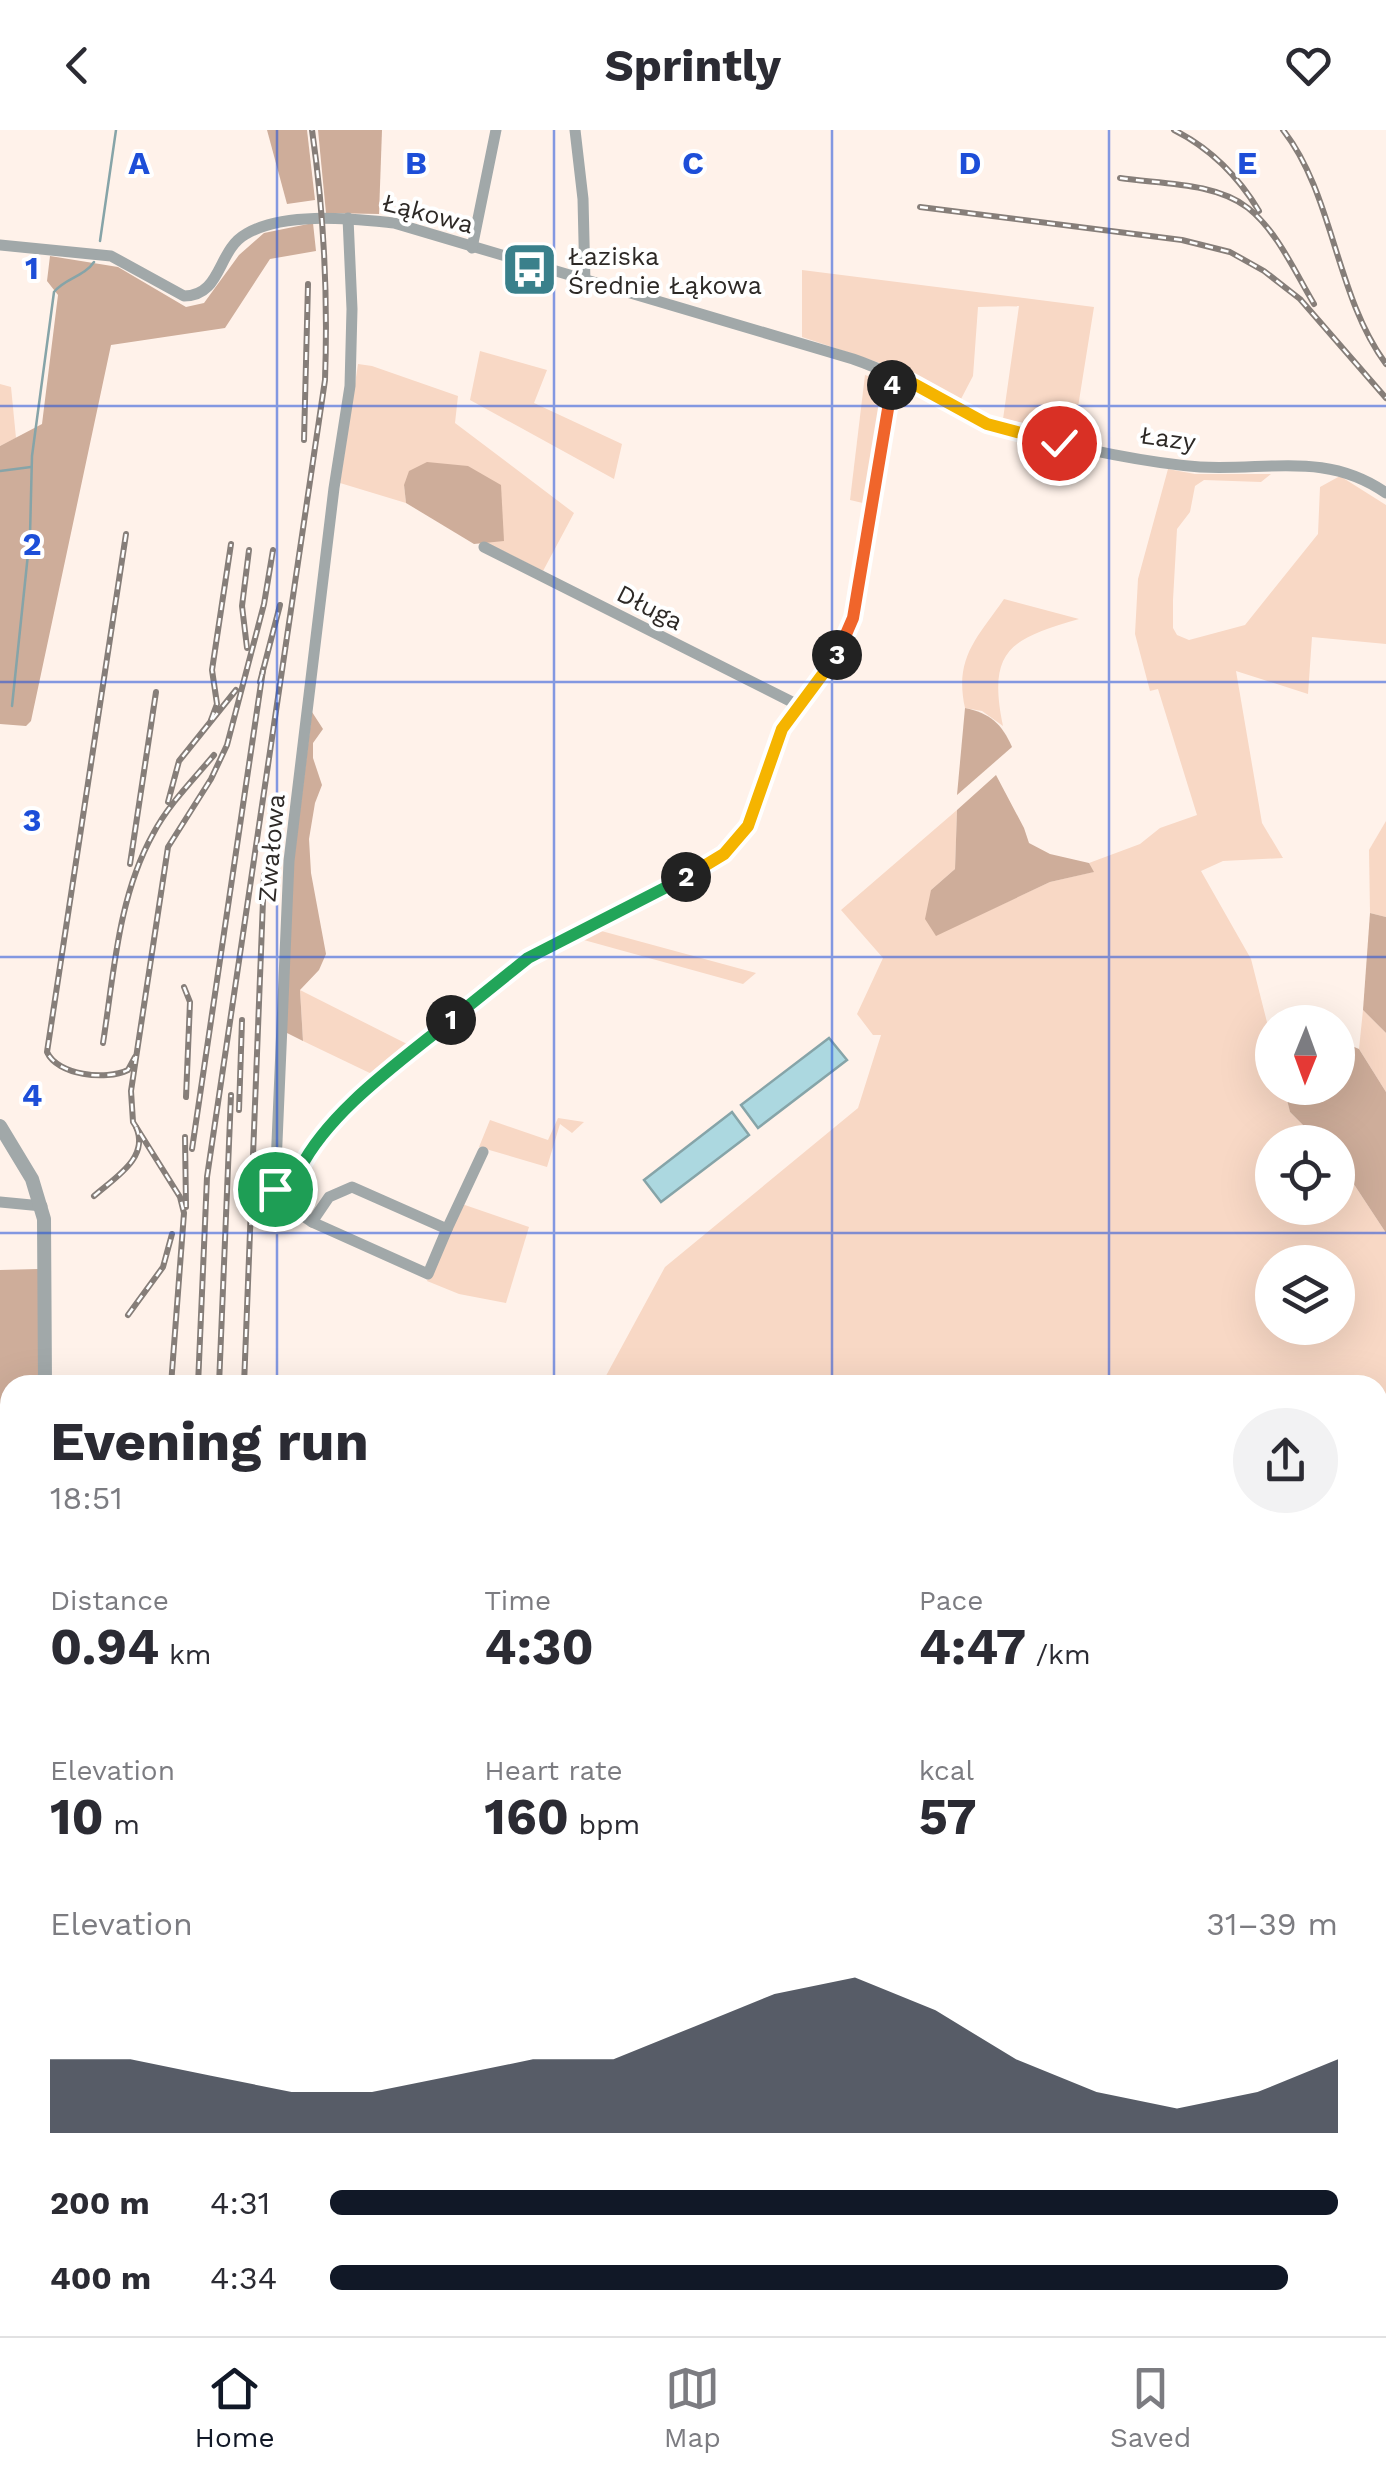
<!DOCTYPE html>
<meta charset="utf-8">
<style>
body{margin:0;font-family:"Work Sans",sans-serif;background:#f2f2f3;color:#2b2b33;height:100vh;display:flex;flex-direction:column;font-size:38px;white-space:nowrap}
*{box-sizing:border-box;margin:0}
p{font-size:32px;color:#7c7c81}
.icon{flex:none;width:55px;height:55px;fill:none;stroke:currentColor;stroke-width:2;stroke-linecap:round;stroke-linejoin:round}
.map{position:relative;flex:1;overflow:hidden}
.sheet{position:absolute;left:0px;top:1245px;width:1388px;height:962px;display:flex;flex-direction:column;background:#fff;border-radius:30px 30px 0 0;box-shadow:0 10px 40px #0002}
.sheet>*{flex:none}
.needle{width:65px;rotate:181deg}
.tools{position:absolute;left:1255px;top:875px;display:grid;gap:20px}
.tools a{display:grid;place-items:center;width:100px;height:100px;border-radius:50%;background:#fff;box-shadow:0 10px 40px #0002;font-size:50px}
.pin{position:absolute;display:grid;place-items:center;width:85px;height:85px;color:#fff;margin:-42px;border:5px solid #fff;border-radius:50%;box-shadow:0 2px 10px #0007}
.km{position:absolute;width:50px;height:50px;margin:-25px;border-radius:50%;background:#222;color:#fff;font-size:28px;line-height:50px;text-align:center}
.round{display:grid;place-items:center;flex:none;width:105px;height:105px;border-radius:52px;background:#f2f2f3}
.headline{display:flex;align-items:center;justify-content:space-between;height:170px;padding:0 50px}
h1{font-size:55px;font-weight:700;line-height:75px}
.metrics{display:grid;grid-template-columns:repeat(3,1fr);gap:15px;height:170px;padding:10px 50px}
.metrics div{display:grid;align-content:center}
.metrics b{font-size:50px;font-weight:700}
.metrics small{font-size:28px;font-weight:400}
.metrics p{font-size:28px}
.chart{height:280px;padding:20px 50px}
.chart p{display:flex;justify-content:space-between}
.chart svg{width:100%;height:180px;margin-top:10px;fill:#111827;opacity:.7}
ul{padding:0 50px;list-style:none;font-size:32px}
li{display:grid;grid-template-columns:160px 120px 1fr;align-items:center;height:75px}
li i{height:25px;border-radius:12px;background:#111827}
header{display:flex;justify-content:space-between;align-items:center;height:130px;padding:0 50px;background:#fff;font-size:45px;font-weight:700}
.menu{display:flex;justify-content:space-around;align-items:center;height:140px;border-top:2px solid #e1e1e2;background:#fff;font-size:28px;color:#7c7c81}
.menu a{display:grid;justify-items:center;gap:5px}
.menu .current{color:#111827}
.map>svg:first-child{display:block}
.green{fill:#f8d8c5;fill-rule:evenodd}
.forest{fill:#cead9a}
.water{fill:#acd8e0;stroke:#86a4a8;stroke-width:2.5}
.lines{fill:none;stroke-linecap:round;stroke-linejoin:round}
.stream{stroke:#86a4a8;stroke-width:2.5}
.minor{stroke:#a1a8a9;stroke-width:11}
.tertiary{stroke:#a1a8a9;stroke-width:14}
.rail-casing{stroke:#867e79;stroke-width:6}
.rail{stroke:#fff;stroke-width:2.5;stroke-dasharray:8;stroke-linecap:butt}
.split-1-casing{stroke:#fff;stroke-width:20}
.split-2-casing{stroke:#fff;stroke-width:20}
.split-3-casing{stroke:#fff;stroke-width:20}
.split-4-casing{stroke:#fff;stroke-width:20}
.split-5-casing{stroke:#fff;stroke-width:20}
.split-1{stroke:#22a559;stroke-width:12}
.split-2{stroke:#22a559;stroke-width:12}
.split-3{stroke:#f5b400;stroke-width:12}
.split-4{stroke:#f0652b;stroke-width:12}
.split-5{stroke:#f5b400;stroke-width:12}
.grid{fill:none;stroke:#1d4ed8;stroke-width:2.5;stroke-opacity:0.55}
.labels{text-anchor:middle;stroke-width:8;stroke-linejoin:round;paint-order:stroke}
.street-label{font-size:25px;fill:#2d2926;stroke:#fff}
.poi-label{font-size:25px;fill:#2d2926;stroke:#fff;text-anchor:start}
.grid-label{font-size:32px;text-anchor:middle;font-weight:bold;fill:#1d4ed8;stroke:#fff;stroke-width:8;stroke-linejoin:round;paint-order:stroke}
</style>
<header><svg class="icon" aria-label="back" viewBox="0 0 24 24"><path d="M15 5l-7 7 7 7"/></svg>Sprintly<svg class="icon" aria-label="heart" viewBox="0 0 24 24"><path d="M12 20l-8-8c-3-5 5-10 8-4 3-6 11-1 8 4z"/></svg></header>
<div class="map">
<svg width="1386" height="2206" viewBox="0 0 1386 2206">
<rect width="100%" height="100%" fill="#fff2ea"/>
<g class="green">
<path d="M802,140L1094,177L1074,302L1003,289L1019,176L978,177L973,246L961,269L895,238L802,207Z"/>
<path d="M480,221L547,240L534,273L622,314L614,349L470,270Z"/>
<path d="M358,234L372,236L458,266L455,293L574,383L543,441L489,414L404,355L406,373L340,353Z"/>
<path d="M865,245L886,252L867,374L850,370Z"/>
<path d="M0,254L11,257L16,308L0,316Z"/>
<path d="M1168,339L1195,344H1271L1261,352L1204,350L1195,356L1190,382L1177,399L1173,470V498L1177,505L1189,510L1245,495L1318,404L1320,357L1340,346L1386,375V514L1312,507L1308,564L1236,541L1262,693L1283,728L1223,731L1201,741L1251,829L1272,912V958H1284L1290,982L1320,1012H1272V1078H1338V1030L1386,1103V1306L1378,1323V1255H601L665,1137L858,978L881,905H873L857,884L883,828L841,780L957,680L955,739L931,760L936,805L1050,752L1093,742L1089,733L1140,714L1160,698L1197,685L1158,559L1150,561L1135,504L1138,449ZM1272,1132H1338V1198H1272Z"/>
<path d="M1004,469L1079,489C1011,509 987,519 1003,596L982,581L965,578C954,528 977,508 1004,469Z"/>
<path d="M1386,691V787L1370,783L1369,720Z"/>
<path d="M594,799L756,843L743,854L573,807Z"/>
<path d="M300,860L411,916L376,946L303,911Z"/>
<path d="M1363,880L1386,903V962L1359,919Z"/>
<path d="M558,988L584,992L572,1003L560,994L547,1037L479,1017L490,990L548,1010Z"/>
<path d="M462,1074L529,1097L506,1173L459,1164L427,1151Z"/>
<path d="M1386,1669V1749L1378,1748V1671Z"/>
<path d="M10,1858V2082L0,2079V1875Z"/>
</g>
<g class="forest">
<path d="M267,0H307L315,70L287,74Z"/>
<path d="M318,0H382L379,84L326,83Z"/>
<path d="M313,93L316,121L270,129L225,198L111,215L31,591L26,596L0,594V316L42,294L58,165L47,151L50,126L118,137L186,177L204,173L239,125L264,103Z"/>
<path d="M427,332L468,336L501,355L504,411L474,414L406,373L404,355L409,341Z"/>
<path d="M965,578C990,583 1002,594 1012,617L957,665Z"/>
<path d="M312,582L323,599L313,613V628L322,655L315,673L309,709L311,743L326,824L319,840L300,860L303,911L283,901L294,729Z"/>
<path d="M996,645L1024,698L1029,713L1050,724L1089,733L1094,742L1050,752L936,806L925,789L931,760L955,739L957,680Z"/>
<path d="M1370,783L1386,787V903L1363,880Z"/>
<path d="M1338,910L1359,919L1386,962V1103L1338,1030V1012H1320L1290,982L1284,958H1338Z"/>
<path d="M38,1139L39,1255H10V1292H0V1140Z"/>
<path d="M1386,1306V1419L1378,1439V1323Z"/>
<path d="M1378,1829L1386,1831V1954L1378,1953Z"/>
<rect x="50" y="2198" width="139" height="8"/>
<path d="M204,2198H1150L1152,2206H205Z"/>
</g>
<g class="water">
<path d="M829,908L847,930L758,998L741,975Z"/>
<path d="M732,982L749,1005L661,1072L644,1050Z"/>
</g>
<g class="lines">
<g class="stream">
<path d="M100,111L116,0"/>
<path d="M0,341L31,337"/>
<path d="M12,576L30,405L32,326L54,162C65,148 84,147 94,132"/>
</g>
<g class="minor">
<path d="M575,0L583,69L585,152"/>
<path d="M348,88L352,179L350,256L334,358L289,731L275,1059L279,1070L312,1092L329,1067L352,1057L447,1099L483,1022"/>
<path d="M0,115L111,126L184,166C222,166 217,120 246,104C285,81 352,89 394,93L853,229C911,249 955,282 1011,302C1072,316 1137,332 1200,337C1267,341 1326,321 1386,363"/>
<path d="M472,118L496,0"/>
<path d="M484,417L798,575"/>
<path d="M0,1072L42,1076"/>
<path d="M289,1077L299,1040L330,996L387,942L528,828L654,766L724,725L747,696L782,599L805,564L842,519L853,487L894,243"/>
<path d="M312,1092L428,1144L447,1099"/>
<path d="M0,1354L10,1350"/>
<path d="M0,1475H10"/>
<path d="M0,1527H10"/>
<path d="M1378,1663H1386"/>
<path d="M0,1799L10,1805"/>
<path d="M1269,2198L1274,2206"/>
</g>
<g class="tertiary">
<path d="M0,996L32,1049L44,1089L45,1255"/>
<path d="M197,2198V2206"/>
</g>
<defs>
<g id="rail">
<path d="M1174,0C1210,18 1238,46 1259,81"/>
<path d="M1283,0C1334,65 1335,165 1386,234"/>
<path d="M1120,48C1159,54 1215,52 1248,78C1277,101 1295,142 1314,174"/>
<path d="M920,77L1182,110L1230,122L1264,141L1300,169L1386,268"/>
<path d="M304,310L308,154"/>
<path d="M126,404L47,922C57,945 106,951 128,940L135,927"/>
<path d="M247,518L242,476L249,420"/>
<path d="M260,552L280,475"/>
<path d="M211,590L217,574L212,540L231,414"/>
<path d="M168,672L179,631L236,560"/>
<path d="M130,734L156,562"/>
<path d="M184,857L190,872L186,967"/>
<path d="M103,913C114,843 118,767 153,704C168,675 193,650 214,625"/>
<path d="M239,980L242,890"/>
<path d="M185,1007L186,1077"/>
<path d="M192,1019L263,540"/>
<path d="M94,1066C114,1048 150,1028 136,997"/>
<path d="M128,1185L163,1137L172,1104"/>
<path d="M171,1255L184,1083L180,1067L133,992L131,961L168,717L211,649L227,615L264,474L273,420"/>
<path d="M198,1255L207,1047L325,250C328,166 324,83 312,0"/>
<path d="M219,1255L231,965"/>
<path d="M244,1255L264,745"/>
</g>
</defs>
<use href="#rail" class="rail-casing"/>
<use href="#rail" class="rail"/>
</g>
<g class="lines">
<defs>
<path id="split-1" d="M275,1059L279,1070L289,1077C292,1065 294,1051 300,1039C329,981 401,931 451,890"/>
<path id="split-2" d="M451,890L528,828L686,747"/>
<path id="split-3" d="M686,747L724,724L748,696L782,599L837,525"/>
<path id="split-4" d="M837,525L853,488L892,255"/>
<path id="split-5" d="M892,255L894,243L987,294L1059,313"/>
</defs>
<use href="#split-1" class="split-1-casing"/>
<use href="#split-2" class="split-2-casing"/>
<use href="#split-3" class="split-3-casing"/>
<use href="#split-4" class="split-4-casing"/>
<use href="#split-5" class="split-5-casing"/>
<use href="#split-1" class="split-1"/>
<use href="#split-2" class="split-2"/>
<use href="#split-3" class="split-3"/>
<use href="#split-4" class="split-4"/>
<use href="#split-5" class="split-5"/>
</g>
<path class="grid" d="M277,0V1255M554,0V1255M832,0V1255M1109,0V1255M0,276H1386M0,552H1386M0,827H1386M0,1103H1386M0,1379H10M1378,1379H1386M0,1654H10M1378,1654H1386M0,1930H10M1378,1930H1386M277,2198V2206M554,2198V2206M832,2198V2206M1109,2198V2206"/>
<defs>
<symbol id="bus-square" viewBox="-11 -11 22 22"><rect x="-9" y="-9" width="18" height="18" rx="4" fill="#3a808b" stroke="#fff"/><path d="M-5-6H5V4H4V6H2V4H-2V6H-4V4H-5ZM-3.5-4V0h7V-4ZM-3.5 1.2v1.5H-2V1.2ZM2 1.2v1.5H3.5V1.2Z" fill="#fff"/></symbol>
</defs>
<g fill-rule="evenodd">
<use href="#bus-square" x="498" y="108" width="63" height="63"/>
</g>
<g class="labels">
<g class="street-label">
<text transform="translate(428 83) rotate(15)" y="9">Łąkowa</text>
<text transform="translate(1168 308) rotate(8)" y="9">Łazy</text>
<text transform="translate(650 477) rotate(27)" y="9">Długa</text>
<text transform="translate(271 718) rotate(-85)" y="9">Zwałowa</text>
</g>
<g class="poi-label">
<text x="568" y="135">Łaziska<tspan x="568" dy="29">Średnie Łąkowa</tspan></text>
</g>
</g>
<g class="grid-label">
<text x="139" y="44">A</text>
<text x="416" y="44">B</text>
<text x="693" y="44">C</text>
<text x="970" y="44">D</text>
<text x="1247" y="44">E</text>
<text x="32" y="149">1</text>
<text x="32" y="425">2</text>
<text x="32" y="701">3</text>
<text x="32" y="976">4</text>
</g>
</svg>
<div class="tools">
<a><svg class="needle" viewBox="-14 -14 28 28"><path d="M0-13l5 13h-10z" fill="#e53935"/><path d="M0 13l5-13h-10z" fill="#7c7c81"/></svg></a>
<a><svg class="icon" aria-label="locate" viewBox="0 0 24 24"><circle cx="12" cy="12" r="6"/><path d="M12 2v4M12 18v4M2 12h4M18 12h4"/></svg></a>
<a><svg class="icon" aria-label="layers" viewBox="0 0 24 24"><path d="M12 4l9 5-9 5-9-5zM3 14l9 5 9-5"/></svg></a>
</div>
<div class="pin" style="left:275px;top:1059px;background:#1e9e55"><svg class="icon" aria-label="arrive" viewBox="0 0 24 24"><path d="M6 21V4h12l-3 4 3 4H6"/></svg></div>
<div class="pin" style="left:1059px;top:313px;background:#d93025"><svg class="icon" aria-label="check" viewBox="0 0 24 24"><path d="M5 12l5 5 9-10"/></svg></div>
<b class="km" style="left:451px;top:890px">1</b>
<b class="km" style="left:686px;top:747px">2</b>
<b class="km" style="left:837px;top:525px">3</b>
<b class="km" style="left:892px;top:255px">4</b>
<section class="sheet">
<div class="headline"><div><h1>Evening run</h1><p>18:51</p></div><a class="round"><svg class="icon" aria-label="share" viewBox="0 0 24 24"><path d="M12 15V3M7 8l5-5 5 5M5 13v7h14v-7"/></svg></a></div>
<div class="metrics">
<div><p>Distance</p><b>0.94<small> km</small></b></div>
<div><p>Time</p><b>4:30</b></div>
<div><p>Pace</p><b>4:47<small> /km</small></b></div>
</div>
<div class="metrics">
<div><p>Elevation</p><b>10<small> m</small></b></div>
<div><p>Heart rate</p><b>160<small> bpm</small></b></div>
<div><p>kcal</p><b>57</b></div>
</div>
<div class="chart"><p><span>Elevation</span>31–39 m</p>
<svg viewBox="0 0 160 44" preserveAspectRatio="none"><path d="M0 44V26L10 26L20 30L30 34L40 34L50 30L60 26L70 26L80 18L90 10L100 6L110 14L120 26L130 34L140 38L150 34L160 26V44z"/></svg>
</div>
<ul>
<li><b>200 m</b>4:31<i style="width:100%"></i></li>
<li><b>400 m</b>4:34<i style="width:95%"></i></li>
</ul>
</section>
</div>
<nav class="menu">
<a class="current"><svg class="icon" aria-label="home" viewBox="0 0 24 24"><path d="M3 11l9-7 9 7M6 9v11h12V9"/></svg>Home</a>
<a><svg class="icon" aria-label="map" viewBox="0 0 24 24"><path d="M3 6l6-2 6 2 6-2v14l-6 2-6-2-6 2zM9 4v14M15 6v14"/></svg>Map</a>
<a><svg class="icon" aria-label="saved" viewBox="0 0 24 24"><path d="M7 4h10v16l-5-4-5 4z"/></svg>Saved</a>
</nav>
